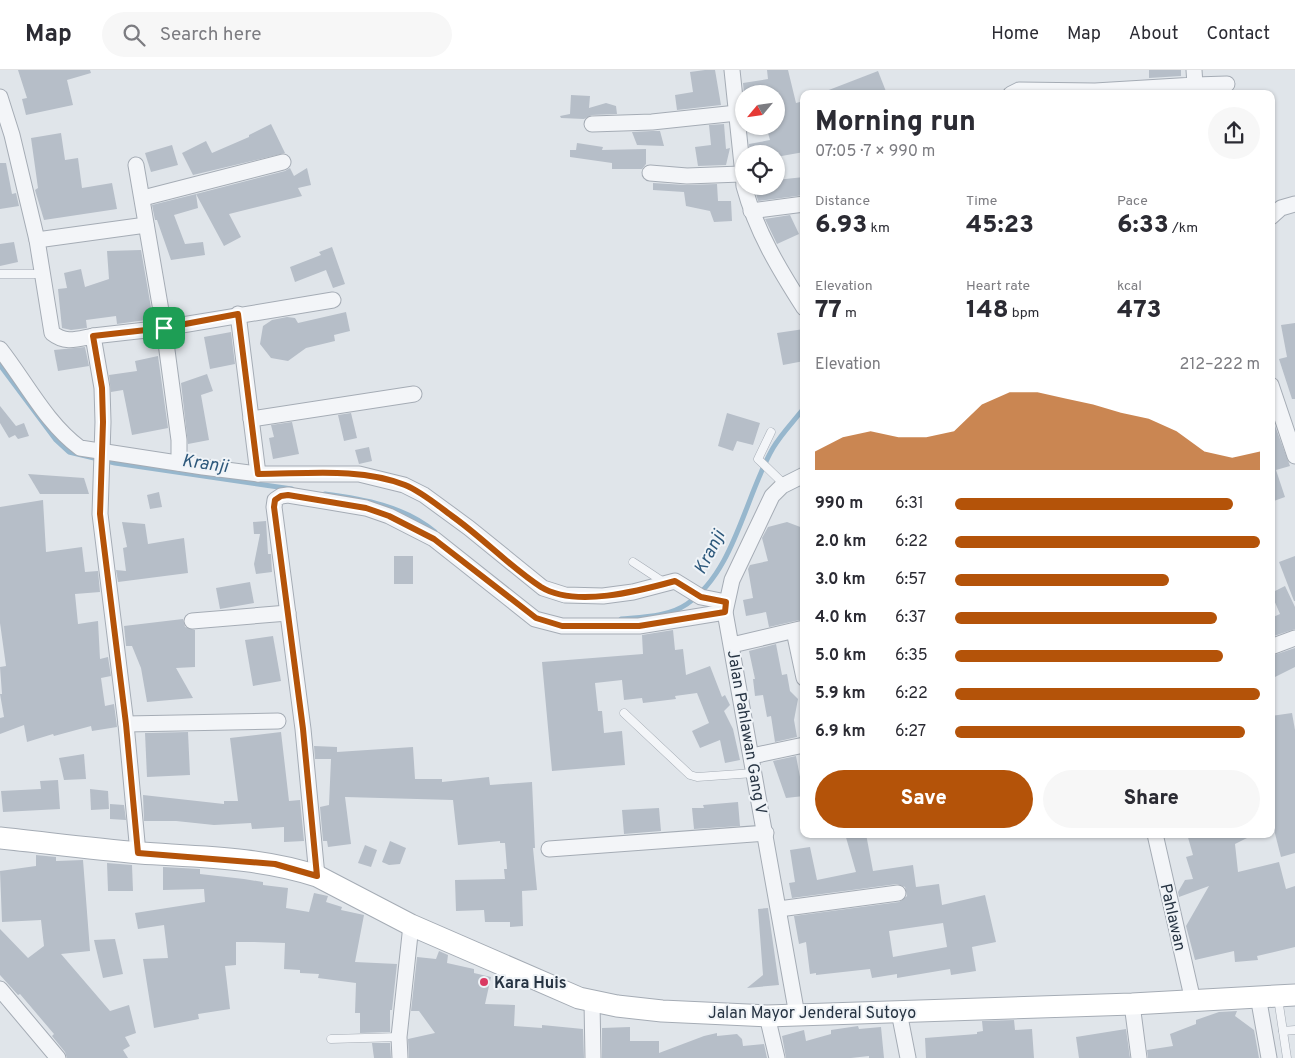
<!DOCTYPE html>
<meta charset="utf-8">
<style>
body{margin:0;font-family:Overpass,sans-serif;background:#f7f7f7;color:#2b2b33;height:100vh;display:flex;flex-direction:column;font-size:19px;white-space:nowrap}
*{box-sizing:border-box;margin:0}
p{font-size:16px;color:#7c7c81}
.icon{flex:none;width:28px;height:28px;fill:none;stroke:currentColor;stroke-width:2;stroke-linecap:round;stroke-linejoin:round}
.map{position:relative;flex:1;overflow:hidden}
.sheet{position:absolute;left:800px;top:20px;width:475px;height:748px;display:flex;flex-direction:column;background:#fff;border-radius:10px;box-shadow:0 1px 4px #0004}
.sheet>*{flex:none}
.needle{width:32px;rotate:241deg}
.controls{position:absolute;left:735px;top:15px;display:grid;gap:10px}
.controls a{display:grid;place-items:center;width:50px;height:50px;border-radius:50%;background:#fff;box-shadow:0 1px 4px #0004;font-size:25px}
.pin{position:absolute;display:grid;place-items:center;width:42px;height:42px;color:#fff;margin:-21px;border-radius:10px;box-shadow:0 2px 8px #0006}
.round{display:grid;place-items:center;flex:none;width:52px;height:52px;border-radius:26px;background:#f7f7f7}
.headline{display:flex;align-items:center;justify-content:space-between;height:85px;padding:0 15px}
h1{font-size:28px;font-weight:800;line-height:38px}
.stats{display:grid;grid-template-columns:repeat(3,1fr);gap:8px;height:85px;padding:5px 15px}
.stats div{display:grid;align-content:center}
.stats b{font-size:25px;font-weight:800}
.stats small{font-size:14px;font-weight:400}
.stats p{font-size:14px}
.chart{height:140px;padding:10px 15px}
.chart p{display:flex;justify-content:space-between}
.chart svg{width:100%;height:90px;margin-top:5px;fill:#b45309;opacity:.7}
.primary-button{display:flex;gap:10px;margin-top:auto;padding:10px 15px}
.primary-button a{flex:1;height:58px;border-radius:30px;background:#b45309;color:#fff;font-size:20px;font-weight:800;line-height:58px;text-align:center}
.primary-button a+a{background:#f7f7f7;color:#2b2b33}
ul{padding:0 15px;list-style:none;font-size:16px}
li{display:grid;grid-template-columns:80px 60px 1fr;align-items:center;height:38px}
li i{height:12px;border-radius:6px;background:#b45309}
header{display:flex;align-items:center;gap:30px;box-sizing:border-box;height:70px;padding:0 25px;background:#fff;border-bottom:1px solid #e1e1e2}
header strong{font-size:24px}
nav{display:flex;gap:28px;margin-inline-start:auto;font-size:18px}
.search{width:350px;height:45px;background:#f7f7f7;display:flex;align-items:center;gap:12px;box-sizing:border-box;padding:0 18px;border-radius:28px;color:#7c7c81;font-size:19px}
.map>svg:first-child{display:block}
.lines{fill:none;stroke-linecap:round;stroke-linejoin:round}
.stream{stroke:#97b7cd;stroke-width:5}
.building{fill:#b6bec8;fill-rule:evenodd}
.service-casing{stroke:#a5acb5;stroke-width:9}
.minor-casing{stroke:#a5acb5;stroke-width:17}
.secondary-casing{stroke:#a5acb5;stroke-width:23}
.service{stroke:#f3f5f8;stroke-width:8}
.minor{stroke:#f3f5f8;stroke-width:15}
.secondary{stroke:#fff;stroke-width:21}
.route-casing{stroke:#fff;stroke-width:10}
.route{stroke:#b45309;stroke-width:6}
.poi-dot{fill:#da3962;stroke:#eff3f7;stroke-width:2}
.labels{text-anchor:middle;stroke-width:4;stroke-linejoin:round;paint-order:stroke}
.street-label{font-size:16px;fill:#273443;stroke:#eff3f7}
.poi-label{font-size:16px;font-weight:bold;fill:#273443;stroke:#eff3f7;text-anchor:start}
.water-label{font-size:18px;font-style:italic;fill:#2d587b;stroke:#eff3f7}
</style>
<header>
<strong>Map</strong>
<div class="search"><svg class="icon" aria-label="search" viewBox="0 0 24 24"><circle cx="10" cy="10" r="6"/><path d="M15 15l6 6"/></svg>Search here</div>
<nav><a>Home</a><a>Map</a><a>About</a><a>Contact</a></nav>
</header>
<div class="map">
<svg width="1295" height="988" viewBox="0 0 1295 988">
<rect width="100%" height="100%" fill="#e0e5ea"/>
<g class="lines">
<g class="stream">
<path d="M0,295L56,370L69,382L115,393L292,419"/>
<path d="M325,424C363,429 404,436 435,462"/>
<path d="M621,549C643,547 668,547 687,534C735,501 745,426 773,378C781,364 794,351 804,338"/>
</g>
</g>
<g class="building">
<path d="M18,0H90L91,3L67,10L73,35L26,45L22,29L27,28Z"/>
<path d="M705,0H715L721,35L677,40L675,25L693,22L690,2Z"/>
<path d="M767,0H788L796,33L804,31V82L776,87V84H750L749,74L770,70L766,56H776V24H744L743,13L768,9Z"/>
<path d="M1149,0H1181V6L1149,8Z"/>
<path d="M878,1L887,24H821V23Z"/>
<path d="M571,25L590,26L589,38L606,33L616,36L617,44L592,45L584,49L561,48L560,46L570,44Z"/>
<path d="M271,54L285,83L193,105L182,83L206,71L212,83L249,67V65Z"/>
<path d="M724,54L726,79L730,78L726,95L698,96L695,77L711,75L709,55Z"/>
<path d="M652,61H660L664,76L637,75L632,62Z"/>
<path d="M61,63L65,90L78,88L82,118L112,113L117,139L44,150L35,120L38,118L31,68Z"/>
<path d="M577,73L603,77L602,80L646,79V94L642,99H612V93L570,87V80H576Z"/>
<path d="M172,75L178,95L151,102L145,83Z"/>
<path d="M0,93H6L12,124L16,123L19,136L0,139Z"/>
<path d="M290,98L294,106L307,98L311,115L298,118L302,126L229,144L241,167L224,176L196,124L285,101Z"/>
<path d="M804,107V125L758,131L754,116H776V110Z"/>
<path d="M653,113L686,115L717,114L718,131H731L732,151L714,152L710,141L686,136L684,122L653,120Z"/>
<path d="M196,124L198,138L174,145L185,174L203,172L205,185L171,190L157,150H155L152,135Z"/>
<path d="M790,145L799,164L777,174L765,149Z"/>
<path d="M14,172L18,192L0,196V174Z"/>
<path d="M332,177L345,214L333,218L326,200L295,212L290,197L321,185L319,182Z"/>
<path d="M141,180L153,249L117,254L116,246L86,250L87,258L71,260L62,258L58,219L67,218L64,203L81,199L85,217L109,209L107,181Z"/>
<path d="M346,242L350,261L334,265L335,271L306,278L288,291L271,288L260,274L263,256L272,250L287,247L295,248L298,253Z"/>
<path d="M1295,253V329H1292L1279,289L1287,287L1281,255Z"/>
<path d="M804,259V291L783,295L777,263Z"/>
<path d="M231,262L235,294L210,299L204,267Z"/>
<path d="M85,277L89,296L58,301L54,280Z"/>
<path d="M158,286L168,358L132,365L123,320L111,322L109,305L137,301L135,291Z"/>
<path d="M207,304L213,321L201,325L209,370L188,374L181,313Z"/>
<path d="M0,336L16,356L24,353L29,366L18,369L15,365L9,368L0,353Z"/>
<path d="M351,343L357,368L344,371L338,345Z"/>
<path d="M727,343L760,353L753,375L737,371L733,381L718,376Z"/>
<path d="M1271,345L1290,396L1276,400L1285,427L1271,432Z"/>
<path d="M292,352L299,384L273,389L269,368L274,367L271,355Z"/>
<path d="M369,377L372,391L359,394L355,380Z"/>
<path d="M28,404L84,408L89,424H40Z"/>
<path d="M159,422L162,437L150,439L147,425Z"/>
<path d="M43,430L46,482L82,477L85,502L98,501L100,522L75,524L78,554L98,551L100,589L108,587L111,606L101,608L105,636L114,634L117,657L92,661L91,656L54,666L53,664L27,672L24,655L0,664V648L4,647L0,624H2L0,597L6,596L0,553V437Z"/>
<path d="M266,451L268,484H271L272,502L256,504L254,494L260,464H254L253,452Z"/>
<path d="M122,452L145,454L148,474L184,468L188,503L118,512L116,500L126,501L123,478L127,477Z"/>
<path d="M787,452L803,458L804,549L769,557L766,542L746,546L743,530L753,528L748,499L750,495L768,491L762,468L768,457Z"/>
<rect x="394" y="486" width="19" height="28"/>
<path d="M1295,486V531H1294L1279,492Z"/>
<path d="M250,512L254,533L220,539L216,518Z"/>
<path d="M1285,516L1295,537V559L1271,567V548L1280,544L1271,523Z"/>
<path d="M183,549L185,557L195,560V597L176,598L193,628L147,632L141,598L132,576H126L124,556Z"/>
<path d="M673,560L675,580L683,579L686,605L710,596L722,627L725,625L730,635L724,641L733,659L740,690L725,693L720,670L700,678L692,661L709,653L697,623L675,626L676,629L643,633L642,628L624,630L622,610L595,613L598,641H602L604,663L622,661L625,695L552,701L542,592L643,584L642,565Z"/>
<path d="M273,566L281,611L253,616L245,570Z"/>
<path d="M776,574L782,605L787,604L790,621L798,629L794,650L797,667L775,672L771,646L767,647L763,625L755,626L753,609H755L749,581Z"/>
<path d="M1295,578V597L1271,609V586Z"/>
<path d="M1292,643L1295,660V783L1281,787L1271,748V646Z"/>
<path d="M188,662L190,705L147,707L145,663Z"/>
<path d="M281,662L289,731L300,730L304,771L284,772V757L252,759L251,753L214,755L176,751H144L143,725L224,734V731H238L230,668Z"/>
<path d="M314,676L337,677V682L413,677L415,709H442V712L489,707L490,715L532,712L535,778H533L537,820L522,821L523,856L510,857V852H485L484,840L456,841L455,810L505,809L504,799H507L505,773H500V771L458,775L453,730L345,727L351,774L328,777L327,771H323L320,737L329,735L331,689H315Z"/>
<path d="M84,684L86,709L64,710L59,688Z"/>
<path d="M796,686L800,707H804V726L786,728L773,691Z"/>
<path d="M58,710L60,739L3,742L1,721L41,719L40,711Z"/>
<path d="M90,719L108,721L109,739L91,740Z"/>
<path d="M738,732L740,756L694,759L692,738H704L703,735Z"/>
<path d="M110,734L124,735L126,750L110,749Z"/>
<path d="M659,738L661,761L624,764L622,740Z"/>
<path d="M845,764H866L873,801L913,795L916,817L939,814L942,835L985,825L996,872L972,877L976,901L951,905L950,899L897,908V904L872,908L870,899L816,905V903L810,904L806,872L799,874L794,846L899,832L907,826L905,817L897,814L792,828L789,813L795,812L790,780L810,777L817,810L856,802ZM943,853L947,877L893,887L889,861Z"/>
<path d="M1187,764H1255L1235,774L1238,802L1279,792L1286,819L1295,816V877L1257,886L1258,890L1235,892L1234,881L1195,890L1186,856L1209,816L1179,827L1178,822L1185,810L1193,809L1186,787L1193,785Z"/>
<path d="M390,771L406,778L400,794L389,795L382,792Z"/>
<path d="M365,775L377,780L371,797L358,793Z"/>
<path d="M36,785L56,787V791L83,790L90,881L61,884L110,941L129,935L136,963L125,967L130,976L123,980L128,988H67L65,982L52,966L54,964L20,924L18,925L0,905V859L28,888L44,876L41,850L2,852L0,801L36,796Z"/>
<path d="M107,793L132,795L133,821H108Z"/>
<path d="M163,797L200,799V804L244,809L263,812V815L288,818L286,838L309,842L314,823L328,826L326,832L342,837L341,840L364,845L355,892L397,894L392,940H390V962L360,963V943H355L356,913L318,908L319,904L300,903V900L284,899L285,873L254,872H236V895L225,896L230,939L198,944L199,949L154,958L143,889L168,888L164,855L138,859L135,843L205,832L204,819L163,820Z"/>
<path d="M768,838L779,915L747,918L763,905L758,839Z"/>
<path d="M115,869L123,904L103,908L94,870Z"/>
<path d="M439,881L448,885L447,893L474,899V903L491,907L485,934L515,935L514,956L542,958V955L583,959L584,988H409L408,969L435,963L419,941H411L417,887L436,889Z"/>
<path d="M1237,941L1235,946L1254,960L1259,988H1148L1147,980L1173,976L1170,964L1196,954V950L1219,942Z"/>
<path d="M1014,950L1015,960L1032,959L1034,988H926L925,968L977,964V962L983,961L982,951Z"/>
<path d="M858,956L859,959L881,957L884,988H869V986L851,988H786L782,966L804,960L806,971L831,964V960Z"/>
<path d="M630,957V971H659V983L704,966L717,963V966L737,964L742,969L743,976L764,974L767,988H602V958Z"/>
<path d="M1126,959L1130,988H1079L1076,967Z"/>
<path d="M372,973H390L391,988H374Z"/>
</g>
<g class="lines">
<defs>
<g id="service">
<path d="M0,204H41"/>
<path d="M771,362L758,389L785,415"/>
<path d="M633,492L665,513"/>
<path d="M624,643L690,705L697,707L754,703"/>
<path d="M1278,928L1287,988"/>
<path d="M1283,961L1295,960"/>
<path d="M331,969L399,967"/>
</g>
<g id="minor">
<path d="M732,0L744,114"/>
<path d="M1195,15L1227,14"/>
<path d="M1011,24L1019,20L1095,21L1195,15L1194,0"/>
<path d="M0,27L12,65L37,170L52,263C66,274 77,269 93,266L102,318L103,352L100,444L126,654L138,783"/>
<path d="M592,54L652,52L737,43"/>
<path d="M136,95L164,258L179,370V393"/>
<path d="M650,103L687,106L741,104"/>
<path d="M744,116C756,161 779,199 804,238"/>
<path d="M143,128L283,92"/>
<path d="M751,141L804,134"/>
<path d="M1271,147L1281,138L1295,134"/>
<path d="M37,170L146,155"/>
<path d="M238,244L258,404"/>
<path d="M93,266L164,258L333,230"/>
<path d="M0,279C26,312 46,353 80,378L203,397L258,404H359L404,415L424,425L469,458L543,518L565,525L603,526L633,522L675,511L701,527L726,532"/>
<path d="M1271,315L1295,386"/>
<path d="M251,349L414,324"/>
<path d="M192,551L288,543"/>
<path d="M794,561L804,608"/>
<path d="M732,575L804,558"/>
<path d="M1271,577L1295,568"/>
<path d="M126,654L278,651"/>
<path d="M752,686L804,675"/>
<path d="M1155,764L1193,931"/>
<path d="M549,779L766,763"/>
<path d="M317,806L303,659L274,437L275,430L281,426L288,425L366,438L389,446L434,469L535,549L562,556H639L725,542"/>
<path d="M779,839L898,823"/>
<path d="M0,919L58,988"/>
<path d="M1258,926L1269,988"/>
<path d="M592,932L593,988"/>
<path d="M1132,934L1139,988"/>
<path d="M899,942L908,988"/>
<path d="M797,945L725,542L732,510L772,426L782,416L804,405"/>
<path d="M767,946L777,988"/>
<path d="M400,988L399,967L411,855"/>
</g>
<path id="secondary" d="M0,768C47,773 93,779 140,783C199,787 260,787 317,806L411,855L579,928L617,936L662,941L767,946L1132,934L1295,925"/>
</defs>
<use href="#service" class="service-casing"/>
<use href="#minor" class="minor-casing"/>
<use href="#secondary" class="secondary-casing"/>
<use href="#service" class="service"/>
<use href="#minor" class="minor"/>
<use href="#secondary" class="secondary"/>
</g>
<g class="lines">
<defs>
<path id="route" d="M238,244L258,404C305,404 360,397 405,415C422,422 437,435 452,446C483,468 509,496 541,517C575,538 639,521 675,511L701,527L726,532L725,542L639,556H562L536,548L434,469L389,446L366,438L288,425L281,426L275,430L274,437L303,659L317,806L275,794L138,783L126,654L100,444L103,352L102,318L93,266L164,258Z"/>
</defs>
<use href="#route" class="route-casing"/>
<use href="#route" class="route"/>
</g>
<circle class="poi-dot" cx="484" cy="912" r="5"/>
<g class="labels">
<g class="street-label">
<text transform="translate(748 662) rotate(80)" y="6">Jalan Pahlawan Gang V</text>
<text transform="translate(1174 847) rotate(77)" y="6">Pahlawan</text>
<text x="812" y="948">Jalan Mayor Jenderal Sutoyo</text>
</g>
<g class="poi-label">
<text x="494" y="918">Kara Huis</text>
</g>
<g class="water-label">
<text transform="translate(205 393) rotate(8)" y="6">Kranji</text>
<text transform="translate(709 482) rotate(-63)" y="6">Kranji</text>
</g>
</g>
</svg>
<div class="controls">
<a><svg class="needle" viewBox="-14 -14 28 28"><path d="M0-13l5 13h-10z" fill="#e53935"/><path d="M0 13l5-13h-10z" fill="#7c7c81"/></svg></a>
<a><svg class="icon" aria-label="locate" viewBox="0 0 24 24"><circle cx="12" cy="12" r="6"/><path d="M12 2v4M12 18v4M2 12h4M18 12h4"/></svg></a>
</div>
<div class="pin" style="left:164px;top:258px;background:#1e9e55"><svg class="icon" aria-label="arrive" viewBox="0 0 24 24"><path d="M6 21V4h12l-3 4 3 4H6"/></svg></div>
<section class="sheet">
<div class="headline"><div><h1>Morning run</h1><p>07:05 · 7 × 990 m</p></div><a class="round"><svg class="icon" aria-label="share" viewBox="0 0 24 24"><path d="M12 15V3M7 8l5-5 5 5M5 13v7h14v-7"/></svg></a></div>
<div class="stats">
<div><p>Distance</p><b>6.93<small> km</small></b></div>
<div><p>Time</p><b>45:23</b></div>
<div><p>Pace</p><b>6:33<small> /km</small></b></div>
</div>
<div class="stats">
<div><p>Elevation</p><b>77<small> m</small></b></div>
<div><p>Heart rate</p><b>148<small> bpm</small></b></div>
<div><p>kcal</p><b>473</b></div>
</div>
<div class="chart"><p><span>Elevation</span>212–222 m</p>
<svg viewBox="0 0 160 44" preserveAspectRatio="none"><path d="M0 44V35L10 28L20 25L30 28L40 28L50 25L60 12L70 6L80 6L90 9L100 12L110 16L120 19L130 25L140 35L150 38L160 35V44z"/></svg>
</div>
<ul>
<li><b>990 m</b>6:31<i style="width:91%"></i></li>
<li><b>2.0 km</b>6:22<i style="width:100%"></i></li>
<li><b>3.0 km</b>6:57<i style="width:70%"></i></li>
<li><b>4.0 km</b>6:37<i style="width:86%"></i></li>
<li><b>5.0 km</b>6:35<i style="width:88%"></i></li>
<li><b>5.9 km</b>6:22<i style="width:100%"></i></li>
<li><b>6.9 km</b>6:27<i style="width:95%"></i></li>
</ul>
<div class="primary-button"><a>Save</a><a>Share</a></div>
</section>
</div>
